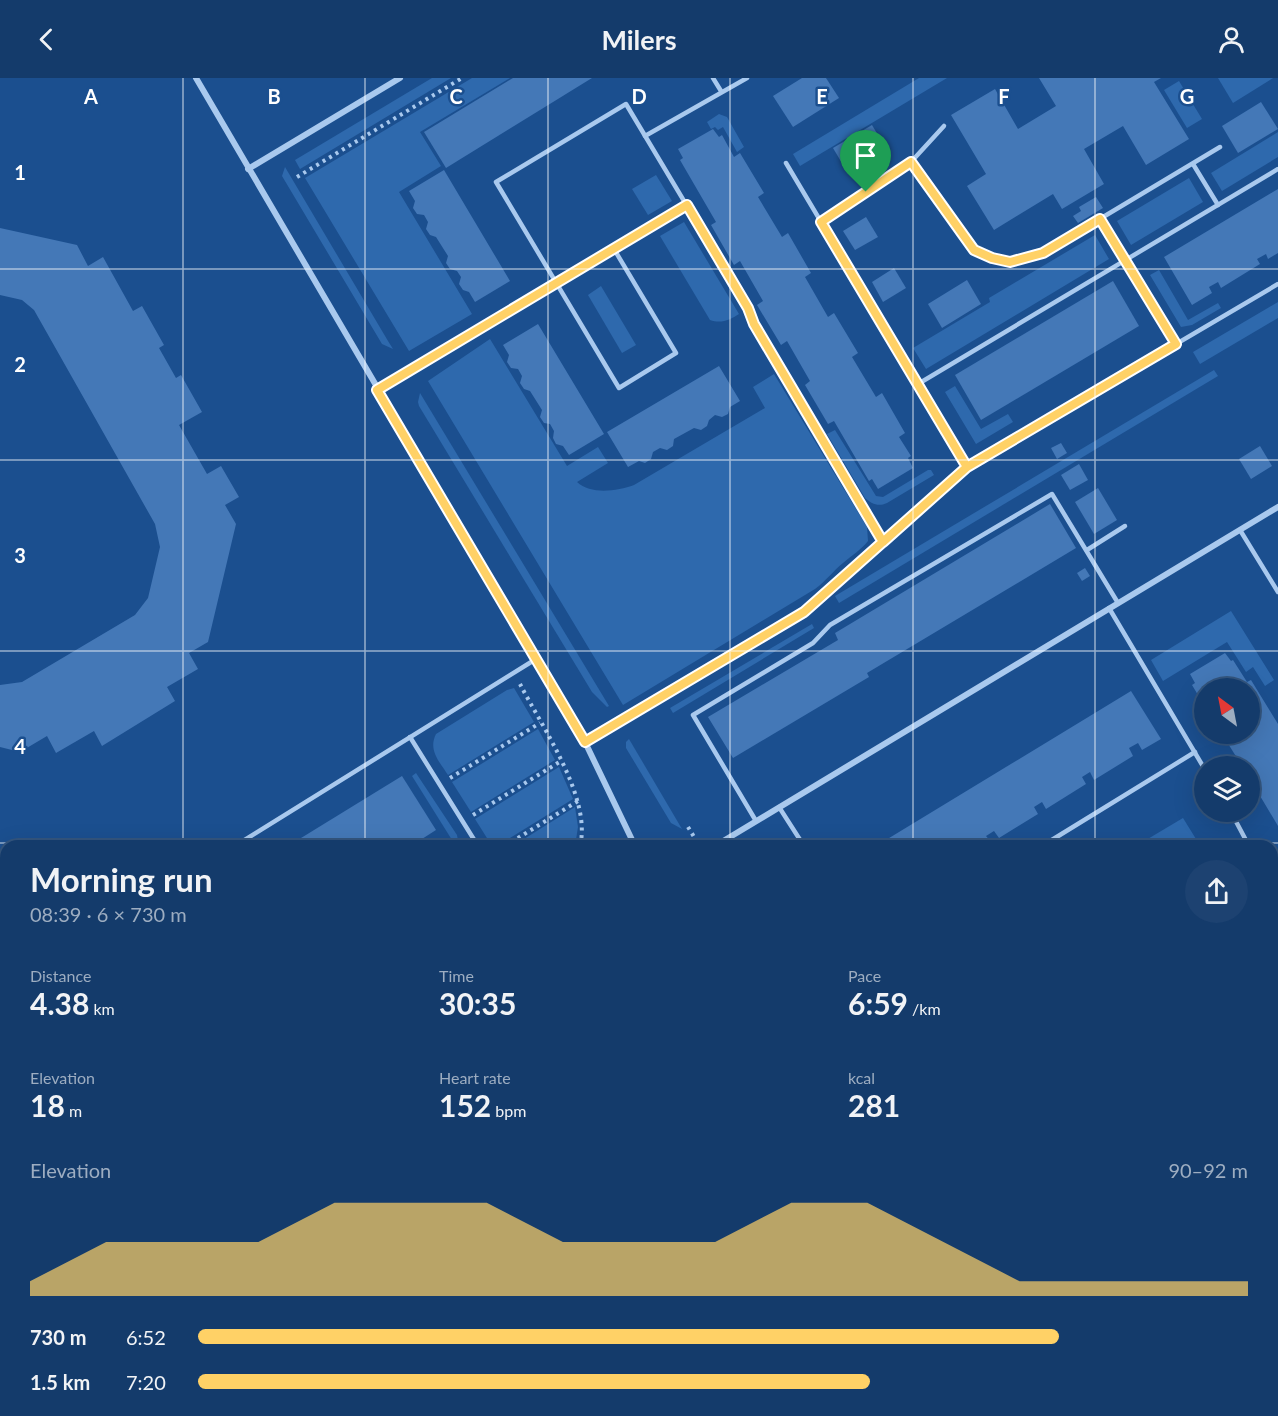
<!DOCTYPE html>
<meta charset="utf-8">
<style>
body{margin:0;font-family:Lato,sans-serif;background:#1d4271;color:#f1f3f6;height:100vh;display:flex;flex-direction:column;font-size:22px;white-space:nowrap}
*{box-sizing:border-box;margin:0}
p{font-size:20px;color:#9dadc1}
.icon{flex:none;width:33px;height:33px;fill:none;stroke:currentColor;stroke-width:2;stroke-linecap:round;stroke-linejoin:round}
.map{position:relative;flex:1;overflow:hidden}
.panel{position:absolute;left:0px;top:762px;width:1278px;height:576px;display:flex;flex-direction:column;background:#143b6b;border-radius:18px 18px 0 0;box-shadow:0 6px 24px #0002,0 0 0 2px #33557e}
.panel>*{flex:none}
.needle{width:39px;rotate:328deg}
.fabs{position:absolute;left:1194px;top:600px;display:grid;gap:12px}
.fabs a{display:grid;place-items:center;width:66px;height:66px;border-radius:50%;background:#143b6b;box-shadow:0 6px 24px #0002,0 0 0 2px #33557e;font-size:30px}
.pin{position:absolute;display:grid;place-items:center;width:51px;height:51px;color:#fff;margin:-62px -26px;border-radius:50% 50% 50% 0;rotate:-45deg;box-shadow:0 0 6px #0007}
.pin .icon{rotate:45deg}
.round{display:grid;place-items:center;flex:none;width:63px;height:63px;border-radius:32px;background:#1d4271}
.summary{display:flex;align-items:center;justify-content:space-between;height:102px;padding:0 30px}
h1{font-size:33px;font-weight:700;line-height:45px}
.stats{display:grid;grid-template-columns:repeat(3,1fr);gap:9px;height:102px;padding:6px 30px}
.stats div{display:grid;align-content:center}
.stats b{font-size:30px;font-weight:700}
.stats small{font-size:16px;font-weight:400}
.stats p{font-size:16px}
.chart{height:168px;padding:12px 30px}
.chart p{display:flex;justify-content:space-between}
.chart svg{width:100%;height:108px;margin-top:6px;fill:#ffd166;opacity:.7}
ul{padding:0 30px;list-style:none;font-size:20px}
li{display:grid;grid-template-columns:96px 72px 1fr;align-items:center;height:45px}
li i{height:15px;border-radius:8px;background:#ffd166}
header{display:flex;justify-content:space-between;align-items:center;height:78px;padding:0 30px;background:#143b6b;font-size:27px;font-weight:700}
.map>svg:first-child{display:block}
.green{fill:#2e69ad}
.building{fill:#4478b7}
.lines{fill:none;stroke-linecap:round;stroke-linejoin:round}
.path{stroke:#a9c9ee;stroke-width:4;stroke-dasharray:3 4.5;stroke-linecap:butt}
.lane{stroke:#a9c9ee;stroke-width:4.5}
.street{stroke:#a9c9ee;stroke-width:6}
.secondary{stroke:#d6e6fa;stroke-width:12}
.route-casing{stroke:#fff;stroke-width:12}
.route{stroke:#ffd166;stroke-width:8}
.grid{fill:none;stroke:#fff;stroke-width:1.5;stroke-opacity:0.55}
.grid-label{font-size:20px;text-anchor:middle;font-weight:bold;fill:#fff;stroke:#1b4f8f;stroke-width:5;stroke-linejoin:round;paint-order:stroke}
</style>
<header><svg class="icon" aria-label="back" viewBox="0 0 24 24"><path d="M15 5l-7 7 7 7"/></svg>Milers<svg class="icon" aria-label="person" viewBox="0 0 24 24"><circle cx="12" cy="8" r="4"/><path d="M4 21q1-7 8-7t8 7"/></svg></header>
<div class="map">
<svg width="1278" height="1338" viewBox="0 0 1278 1338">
<rect width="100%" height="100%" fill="#1b4f8f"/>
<g class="green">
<path d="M432,0H451L300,91L295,82Z"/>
<path d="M472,0H510L420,54L441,88L399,114L472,236L409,273L305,100Z"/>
<path d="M919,0H947L800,88L793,76Z"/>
<path d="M1218,0H1273L1233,25Z"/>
<path d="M1179,3L1202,41L1187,50L1164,12Z"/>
<path d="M719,36L727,39L744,69L737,74L723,49L718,52L715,49L711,51L707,44Z"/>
<path d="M1278,54V79L1222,113L1211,95Z"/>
<path d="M285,89L388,263L393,271L382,266L282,98Z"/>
<path d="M656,97L672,123L648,137L632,111Z"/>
<path d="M1189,100L1203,124L1131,167L1117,143Z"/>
<path d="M684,144L739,236C730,242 721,246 710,242L660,158Z"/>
<path d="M1095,157L1109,181L926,291L913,270L990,224L989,220Z"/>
<path d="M1159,192L1188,242L1218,225L1221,230L1192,247L1181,249L1150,197Z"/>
<path d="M601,208L636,267L622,275L588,217Z"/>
<path d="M1278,224V240L1200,286L1193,274Z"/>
<path d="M490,261L567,388L598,369L608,385L577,404C591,417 617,413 634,407L765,330L753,309L774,296L867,449L868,463C861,472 852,477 843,485C833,493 826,503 815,511L623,627L428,303Z"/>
<path d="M1214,292L1218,298L839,525L835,518Z"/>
<path d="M955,308L981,351L1008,336L1013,344L976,366L945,314Z"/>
<path d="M420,315L609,628L607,629L592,614L419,328L418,324Z"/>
<path d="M835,352L876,418L883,419L928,392H931L934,397L887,425C878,429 872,426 865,420L827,356Z"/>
<path d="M1231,533L1274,602L1265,608L1253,589L1246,594L1227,564L1163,603L1151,582Z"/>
<path d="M812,546L814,550L673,635L670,630Z"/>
<path d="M514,610L534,644L448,697C439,683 428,672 436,656L507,612Z"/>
<path d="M538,651L555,682L471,734L452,704Z"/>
<path d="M629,661L682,751L671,745L626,670V664Z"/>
<path d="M559,689L573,721L497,768H492L475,741Z"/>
<path d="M416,695L457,757L459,768H453L452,762L412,698Z"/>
<path d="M575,729L578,749L575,768H513Z"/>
<path d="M1183,740L1196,761L1184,768H1136Z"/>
<path d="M6,1188V1330L0,1333V1189Z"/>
<path d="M294,1332H447L437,1338H297Z"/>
<path d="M519,1332H654L644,1338H508Z"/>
</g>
<g class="building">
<path d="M513,0H592L446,90L424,54Z"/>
<path d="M802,0H826L839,20L793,49L773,18Z"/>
<path d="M1039,0H1161L1154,4L1189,61L1146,87L1123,48L1084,71L1104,106L1062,131L1053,116L994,152L967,108L986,96L951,37L995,11L1018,51L1056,28Z"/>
<path d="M1261,24L1278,51L1238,75L1222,48Z"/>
<path d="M872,47L885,69L846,92L833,70Z"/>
<path d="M713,51L719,59L722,57L734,79L740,75L764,115L758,119L782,159L788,155L811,195L805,199L828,239L834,235L858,275L852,279L876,319L882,315L905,355L899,359L911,378L908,380L913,390L878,411L872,401L869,403L834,343L828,346L805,307L810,303L787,263L781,267L757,227L763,223L740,183L734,187L711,147L716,144L680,82L683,80L678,71Z"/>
<path d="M444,92L510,203L475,224L469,214L463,212L459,206L461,199L457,193L450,191L446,185L448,178L436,159L430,157L426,151L428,144L424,137L417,136L413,130L415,123L409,113Z"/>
<path d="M1278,111V175L1268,181L1266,176L1257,181L1260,186L1221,210L1218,204L1209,209L1212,215L1192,227L1164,179Z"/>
<path d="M1096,119L1103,130L1078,145L1073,138L1081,133L1079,129Z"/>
<path d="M866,139L878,159L855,172L843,153Z"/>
<path d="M0,150L77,167L88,188L103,179L133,233L142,228L164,267L159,270L176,300L181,297L202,334L179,347L207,396L221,388L239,419L225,427L236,446L208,564L189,575L198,591L167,609L175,623L102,668L94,653L56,675L47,658L20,674L0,669V607L22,604L135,537L148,520L160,469L155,446L34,232L22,222L0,217Z"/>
<path d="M894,190L906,210L883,224L872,204Z"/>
<path d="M967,202L981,226L942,250L928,226Z"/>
<path d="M1113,203L1139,248L981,342L955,297Z"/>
<path d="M538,246L604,356L569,377L563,368L556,366L553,360L554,353L550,346L544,345L540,339L542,332L530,313L524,311L520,305L522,298L518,291L511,290L507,284L509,277L503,267Z"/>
<path d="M719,288L740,323L730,329L728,336L722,339L715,337L709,342L707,348L701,352L694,350L674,361L673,368L667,372L660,370L653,374L651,381L645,385L639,383L628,389L607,354Z"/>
<path d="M1061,365L1067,375L1057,381L1051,370Z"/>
<path d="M1260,368L1272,388L1251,401L1239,381Z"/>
<path d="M1079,386L1088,402L1070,412L1061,397Z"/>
<path d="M1098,410L1117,442L1094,456L1075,424Z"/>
<path d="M1050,426L1076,470L867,595L869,599L733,680L708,639L838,562L835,555Z"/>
<path d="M1085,490L1090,498L1082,503L1077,495Z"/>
<path d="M1225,575L1231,583L1233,582L1247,604L1251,602L1278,646V748L1250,701V688H1242L1222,656H1250V610H1204V627L1192,607L1195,605L1190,596Z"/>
<path d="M1131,613L1161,661L1142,672L1138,665L1129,670L1133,678L1094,702L1090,694L1082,699L1086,706L1046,731L1042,724L1034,729L1038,736L999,760L994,753L986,758L991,764L985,768H876Z"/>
<path d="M402,698L436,752L411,768H288Z"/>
<path d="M1272,842L1278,852V867L1272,870Z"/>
<path d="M5,852L6,888L0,891V856Z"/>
<path d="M0,971L6,981V1083L0,1087Z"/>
<path d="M1278,1133V1200L1272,1203V1137Z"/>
<path d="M19,1332H100L90,1338H9Z"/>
<path d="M1002,1332H1045L1035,1338H1006Z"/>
<path d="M1070,1332H1101L1091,1338H1074Z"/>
</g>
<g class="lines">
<g class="path">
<path d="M297,99L462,0"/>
<path d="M520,606C542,649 592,720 580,768"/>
<path d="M450,700L540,645"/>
<path d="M473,737L561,683"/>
<path d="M688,749L699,767"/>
<path d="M505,768L578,723"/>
</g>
<g class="lane">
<path d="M713,0L721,13"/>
<path d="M645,58L747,0"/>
<path d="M911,84L974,172L992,180L1010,184L1043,175L1220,69"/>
<path d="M786,85L967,389"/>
<path d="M1193,86L1218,127"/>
<path d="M1100,141L1176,266"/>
<path d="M821,144L911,84L944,48"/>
<path d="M614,171L676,275L619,310L496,104L626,26L748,230L754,246L883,464"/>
<path d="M918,306L1278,91"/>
<path d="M377,312L687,127"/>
<path d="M1240,452L1278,514"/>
<path d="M1087,472L1125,448"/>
<path d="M1109,530L1204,690"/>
<path d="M410,659L478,768"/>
<path d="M585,664L804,534L967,389L1278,206"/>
<path d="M779,729L804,768"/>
<path d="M1231,734L1249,768"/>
<path d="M756,743L693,637L813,565L830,547L1052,416L1118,525"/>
<path d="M235,768L536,581"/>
<path d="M1042,768L1195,674"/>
<path d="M1272,791L1278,795"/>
<path d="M0,913L6,910"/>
<path d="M0,922L6,932"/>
<path d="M1272,944L1278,941"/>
<path d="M1272,1299L1278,1295"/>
<path d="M1210,1338L1220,1332"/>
</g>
<g class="street">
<path d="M196,0L585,664L635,768"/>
<path d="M248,91L400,0"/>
<path d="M715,768L1278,429"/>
<path d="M0,1172L6,1169"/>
<path d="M983,1332L987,1338"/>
<path d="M171,1338L181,1332"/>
</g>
<g class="secondary">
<path d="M1272,1020L1278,1016"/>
<path d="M1272,1074L1278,1070"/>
<path d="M744,1338L754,1332"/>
<path d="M833,1338L843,1332"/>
</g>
</g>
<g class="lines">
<defs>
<path id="route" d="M866,114L821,144L967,389L804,534L585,664L377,312L687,127L748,230L754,246L883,464L967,389L1176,266L1100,141L1043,175L1010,184L992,180L974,172L911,84L866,114"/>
</defs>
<use href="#route" class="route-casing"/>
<use href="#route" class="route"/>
</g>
<path class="grid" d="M183,0V768M365,0V768M548,0V768M730,0V768M913,0V768M1095,0V768M0,191H1278M0,382H1278M0,573H1278M0,765H1278M0,956H6M1272,956H1278M0,1147H6M1272,1147H1278M183,1332V1338M365,1332V1338M548,1332V1338M730,1332V1338M913,1332V1338M1095,1332V1338"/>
<g class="grid-label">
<text x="91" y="26">A</text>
<text x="274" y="26">B</text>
<text x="456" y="26">C</text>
<text x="639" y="26">D</text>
<text x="822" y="26">E</text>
<text x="1004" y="26">F</text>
<text x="1187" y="26">G</text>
<text x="20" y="102">1</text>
<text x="20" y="294">2</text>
<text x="20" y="485">3</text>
<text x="20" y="676">4</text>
</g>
</svg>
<div class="fabs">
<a><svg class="needle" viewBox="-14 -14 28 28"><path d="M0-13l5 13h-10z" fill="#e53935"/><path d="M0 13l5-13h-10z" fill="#9dadc1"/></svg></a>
<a><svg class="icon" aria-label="layers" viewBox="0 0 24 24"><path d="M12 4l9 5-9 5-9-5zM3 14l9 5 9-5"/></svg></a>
</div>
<div class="pin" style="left:866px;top:114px;background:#1e9e55"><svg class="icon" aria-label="arrive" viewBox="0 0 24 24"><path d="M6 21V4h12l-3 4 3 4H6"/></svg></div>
<section class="panel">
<div class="summary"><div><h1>Morning run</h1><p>08:39 · 6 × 730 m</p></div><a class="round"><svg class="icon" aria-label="share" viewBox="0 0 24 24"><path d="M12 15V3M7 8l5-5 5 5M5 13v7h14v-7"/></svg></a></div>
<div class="stats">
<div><p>Distance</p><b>4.38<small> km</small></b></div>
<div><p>Time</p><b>30:35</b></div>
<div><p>Pace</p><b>6:59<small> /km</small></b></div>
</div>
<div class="stats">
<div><p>Elevation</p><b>18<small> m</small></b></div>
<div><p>Heart rate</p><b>152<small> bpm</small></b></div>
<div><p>kcal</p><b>281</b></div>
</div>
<div class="chart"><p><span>Elevation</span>90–92 m</p>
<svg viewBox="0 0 160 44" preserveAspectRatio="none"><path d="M0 44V38L10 22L20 22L30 22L40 6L50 6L60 6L70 22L80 22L90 22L100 6L110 6L120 22L130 38L140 38L150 38L160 38V44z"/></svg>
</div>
<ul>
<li><b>730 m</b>6:52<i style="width:82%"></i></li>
<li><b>1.5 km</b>7:20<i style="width:64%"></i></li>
</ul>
</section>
</div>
